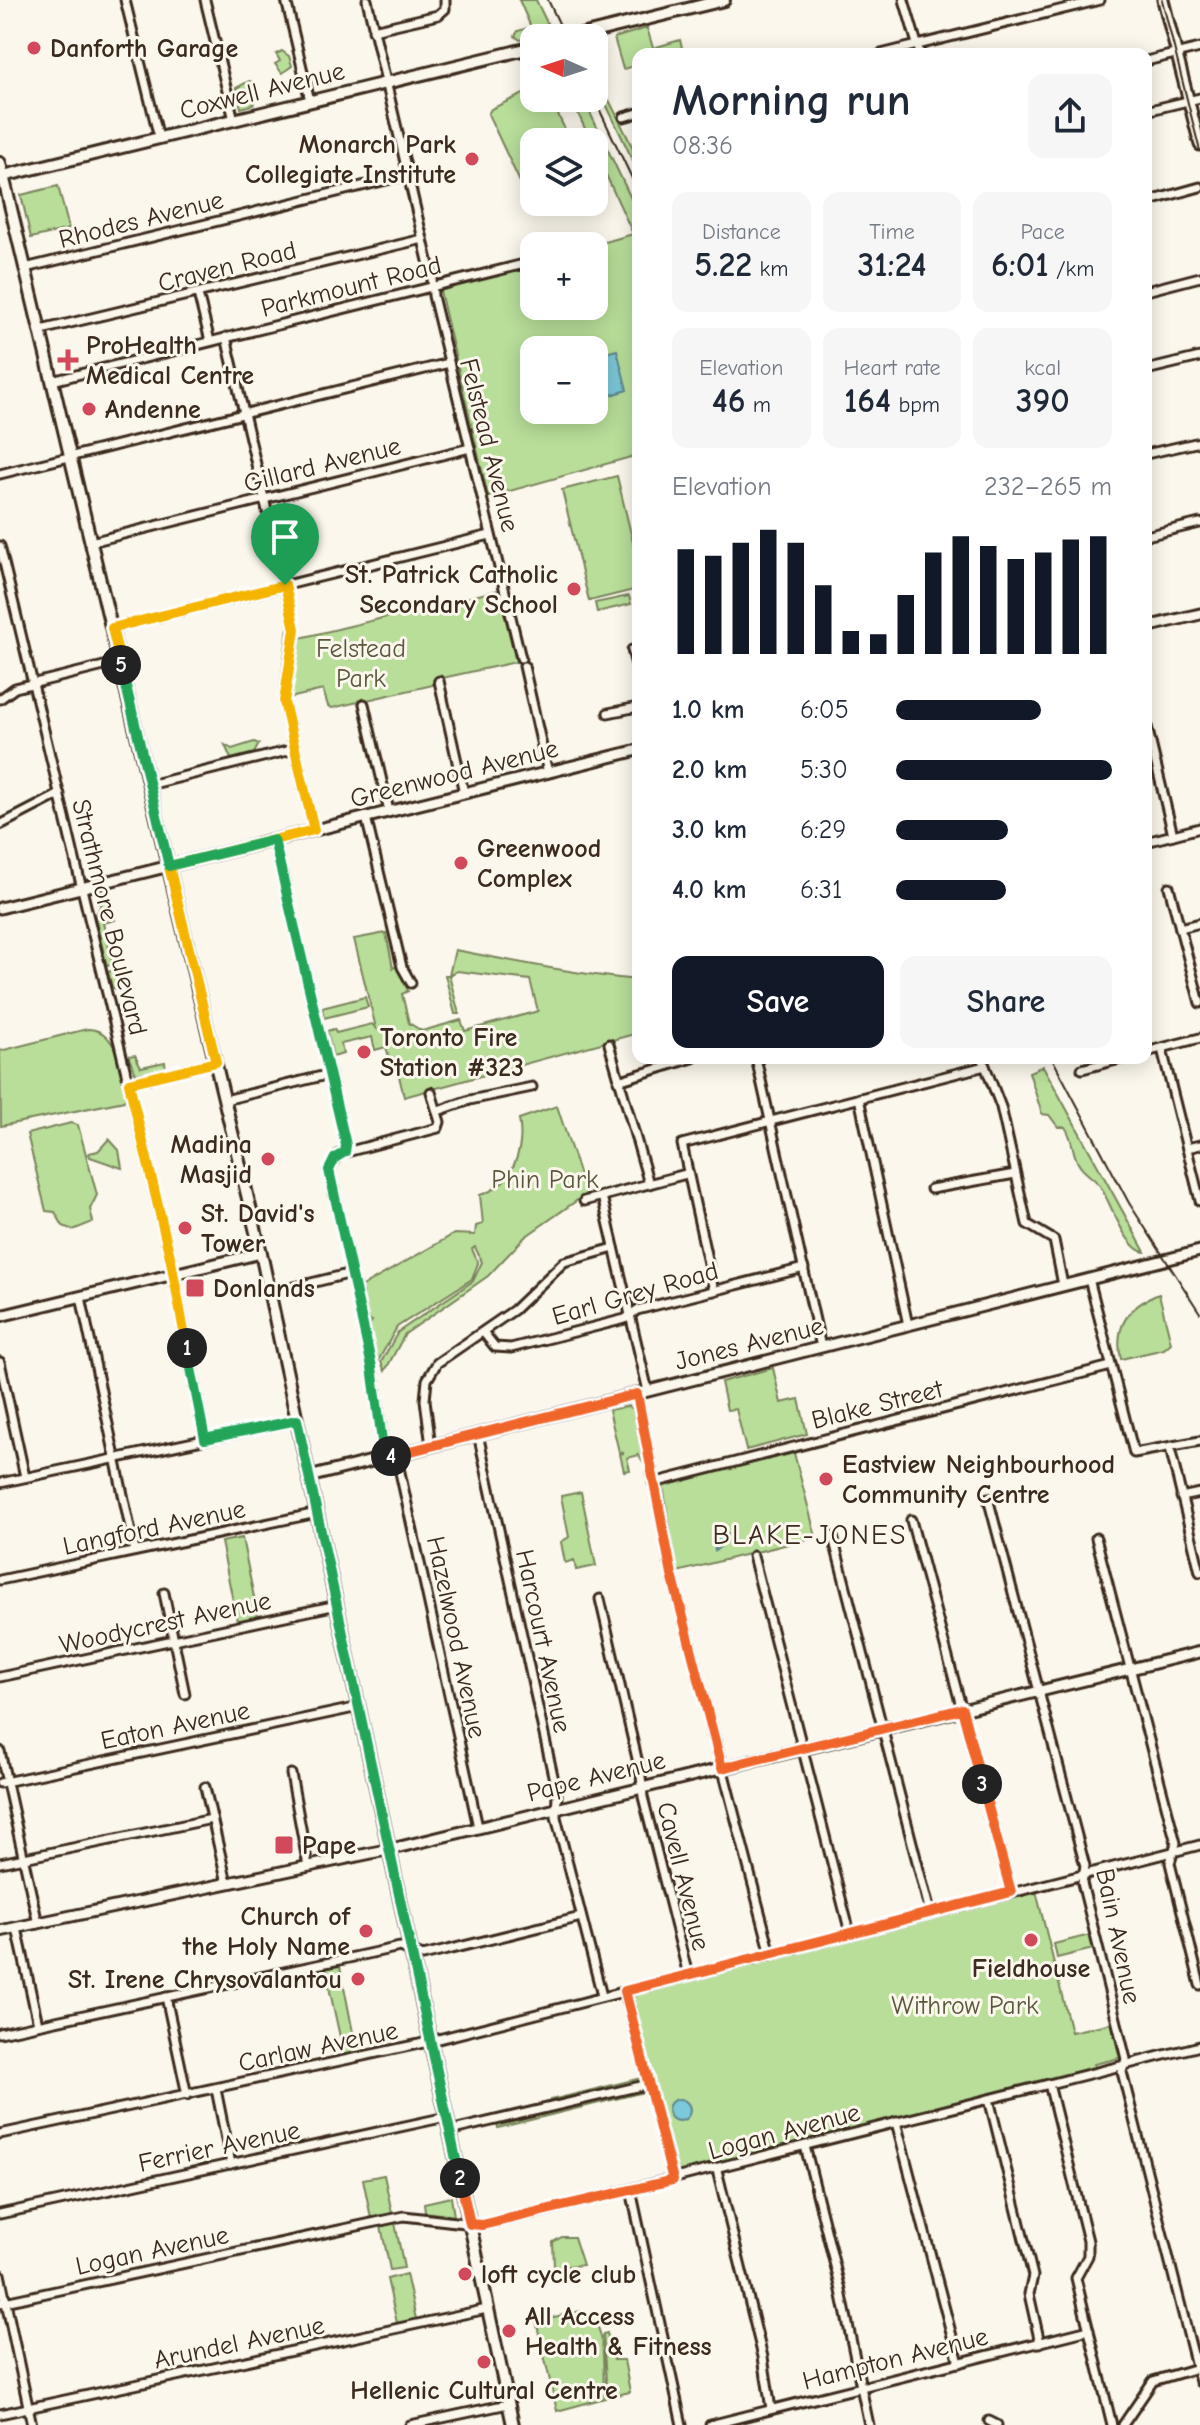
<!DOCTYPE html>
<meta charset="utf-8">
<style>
body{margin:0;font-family:"Comic Neue",sans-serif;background:#f6f6f7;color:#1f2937;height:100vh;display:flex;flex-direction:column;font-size:30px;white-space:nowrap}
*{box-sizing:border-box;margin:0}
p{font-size:26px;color:#747a83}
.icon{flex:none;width:44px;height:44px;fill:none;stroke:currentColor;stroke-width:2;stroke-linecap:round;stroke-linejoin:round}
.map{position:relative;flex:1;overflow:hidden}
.drawer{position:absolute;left:632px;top:48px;width:520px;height:1016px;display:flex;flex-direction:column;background:#fff;border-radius:16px;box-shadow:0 4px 20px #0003}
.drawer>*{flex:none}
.needle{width:52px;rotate:273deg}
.fabs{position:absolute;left:520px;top:24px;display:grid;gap:16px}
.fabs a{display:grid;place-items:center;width:88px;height:88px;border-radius:16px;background:#fff;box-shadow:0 4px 20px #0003;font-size:40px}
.pin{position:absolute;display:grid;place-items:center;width:68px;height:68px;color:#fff;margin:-82px -34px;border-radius:50% 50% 50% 0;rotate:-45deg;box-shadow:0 0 8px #0007}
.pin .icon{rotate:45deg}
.km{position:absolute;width:40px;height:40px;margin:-20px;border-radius:50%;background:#222;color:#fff;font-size:22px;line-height:40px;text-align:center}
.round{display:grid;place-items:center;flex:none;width:84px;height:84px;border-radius:16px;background:#f6f6f7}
.headline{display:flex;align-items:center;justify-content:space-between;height:136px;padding:0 40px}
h1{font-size:44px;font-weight:700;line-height:60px}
.metrics{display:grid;grid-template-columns:repeat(3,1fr);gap:12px;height:136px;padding:8px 40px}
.metrics div{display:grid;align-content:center;border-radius:16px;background:#f6f6f7;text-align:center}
.metrics b{font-size:34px;font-weight:700}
.metrics small{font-size:22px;font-weight:400}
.metrics p{font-size:22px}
.chart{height:224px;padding:16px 40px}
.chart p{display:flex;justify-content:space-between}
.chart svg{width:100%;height:144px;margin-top:8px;stroke:#111827;stroke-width:6}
.button{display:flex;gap:16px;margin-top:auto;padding:16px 40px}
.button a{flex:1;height:92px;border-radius:16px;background:#111827;color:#fff;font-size:32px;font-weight:700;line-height:92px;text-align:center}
.button a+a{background:#f6f6f7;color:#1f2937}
ul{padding:0 40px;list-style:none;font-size:26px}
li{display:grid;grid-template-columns:128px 96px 1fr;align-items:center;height:60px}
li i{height:20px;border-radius:10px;background:#111827}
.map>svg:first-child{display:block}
.green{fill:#b8de99;stroke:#7a845c;stroke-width:2;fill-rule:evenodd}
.water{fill:#7bc9d9;stroke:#61898e;stroke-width:2}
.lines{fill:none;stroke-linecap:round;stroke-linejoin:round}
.street-casing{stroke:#3b2a1e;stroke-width:13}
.secondary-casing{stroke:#3b2a1e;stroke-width:15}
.primary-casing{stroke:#3b2a1e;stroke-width:16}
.street{stroke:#fbf7ec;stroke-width:7}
.secondary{stroke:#fbf7ec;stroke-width:9}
.primary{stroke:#fbf7ec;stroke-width:10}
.tram{stroke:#3b2a1e;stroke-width:2}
.rail{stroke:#3b2a1e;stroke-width:2}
.split-1-casing{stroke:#fff;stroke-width:16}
.split-2-casing{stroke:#fff;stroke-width:16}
.split-3-casing{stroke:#fff;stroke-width:16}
.split-4-casing{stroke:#fff;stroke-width:16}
.split-5-casing{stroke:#fff;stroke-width:16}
.split-6-casing{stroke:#fff;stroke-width:16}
.split-1{stroke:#f5b400;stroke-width:10}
.split-2{stroke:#22a559;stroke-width:10}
.split-3{stroke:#f0652b;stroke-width:10}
.split-4{stroke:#f0652b;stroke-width:10}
.split-5{stroke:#22a559;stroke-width:10}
.split-6{stroke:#f5b400;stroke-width:10}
.poi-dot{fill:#d1495b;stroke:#fbf7ec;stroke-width:3}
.labels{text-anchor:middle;stroke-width:6;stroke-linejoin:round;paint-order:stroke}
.poi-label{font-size:26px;font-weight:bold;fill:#3b2a1e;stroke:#fbf7ec;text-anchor:start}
.street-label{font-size:26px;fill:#3b2a1e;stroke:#fbf7ec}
.park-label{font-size:26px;fill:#5a573d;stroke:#fbf7ec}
.neighbourhood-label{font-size:28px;letter-spacing:2px;fill:#3b2a1e;stroke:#fbf7ec}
</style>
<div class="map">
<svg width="1200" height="2425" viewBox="0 0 1200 2425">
<rect width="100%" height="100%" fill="#fbf7ec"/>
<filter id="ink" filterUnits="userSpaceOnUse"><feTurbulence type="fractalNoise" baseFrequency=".0125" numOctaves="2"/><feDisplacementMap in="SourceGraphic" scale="16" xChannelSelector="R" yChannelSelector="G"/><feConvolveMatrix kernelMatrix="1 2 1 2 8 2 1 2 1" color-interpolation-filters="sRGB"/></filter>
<g filter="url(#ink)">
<g class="green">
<path d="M519,0H536L552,33L520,40L515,36L518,31L531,27Z"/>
<path d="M647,28L653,48L680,40L683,52L638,54V65L623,69L614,38Z"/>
<path d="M282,51L289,56L292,66L282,73L275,64L280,61L276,54Z"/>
<path d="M594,70L632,146L638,171L594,79Z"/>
<path d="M249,81L257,84L258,95L253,105L241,108L236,88Z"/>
<path d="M534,89V98H550L571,142H534V202H565L540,213L533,210L488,114L491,109Z"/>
<path d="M571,98H583L638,213V455L488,497L440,291L534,263V306H594V246H591L633,234ZM534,350H594V410H534Z"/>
<path d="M58,186L69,229L31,238L21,195Z"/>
<path d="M617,476L638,563V589L589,601L562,490Z"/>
<path d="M499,590L516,662L433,680V685L332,708L328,706L323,690L290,698L300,638Z"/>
<path d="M629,596L631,604L597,612L595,603Z"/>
<path d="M254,742L259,744L254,753L231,759L225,745L232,749Z"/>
<path d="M108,889L115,920L103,923L113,964L107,966L95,917Z"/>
<path d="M386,933L393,968L397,966L408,991L402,994L409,1023L422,1031L461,1020L465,1031L538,1011L530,980L457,971L449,975L459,1014H455L445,975H449L455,950C516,962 576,974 638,980V1033L404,1097L395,1059L390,1060L386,1047L375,1050L372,1037L341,1044L343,1054L333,1057L327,1031L334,1029L336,1033L372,1024L376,1028L354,939Z"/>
<path d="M115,970L116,974L120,970L126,994L112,987L108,972Z"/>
<path d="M365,997L368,1007L324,1018L322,1008Z"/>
<path d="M87,1029C120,1029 120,1072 126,1097L124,1101L1,1126L0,1051Z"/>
<path d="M135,1055L141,1067L165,1062L166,1068L136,1074L128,1056Z"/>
<path d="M1043,1066L1145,1252C1126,1251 1110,1201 1100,1186C1094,1177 1084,1174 1078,1163C1072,1152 1073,1138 1065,1127H1058L1049,1115L1042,1114L1029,1072Z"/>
<path d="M557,1106L586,1194L525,1237L488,1276L405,1334L385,1371L381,1362L398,1332L473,1281L482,1262L475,1247L472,1249L478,1263L472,1279L397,1327L377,1363L369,1325L372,1321L368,1320L361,1287L454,1234L475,1235L476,1226L483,1224L480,1195C512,1186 525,1150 519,1119Z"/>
<path d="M71,1123L78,1125L97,1195L90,1209L93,1222L73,1230L63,1226L55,1212L46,1211L27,1134Z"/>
<path d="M109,1139L119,1150L122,1168L90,1157L89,1153L98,1151Z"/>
<path d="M1159,1294L1171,1343L1164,1349L1121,1359C1114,1326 1128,1306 1159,1294Z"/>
<path d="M773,1368L781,1403L799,1399L807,1434L746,1450L736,1409L727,1410L721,1382Z"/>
<path d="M628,1406L633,1409L644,1464L639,1455L627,1458L630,1470L624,1471L620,1454L624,1453L619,1452L609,1410Z"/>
<path d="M794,1453L816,1537L677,1572L663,1486Z"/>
<path d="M581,1492L596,1566L576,1570L574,1560L565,1563L561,1542L569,1537L561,1496Z"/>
<path d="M242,1538L258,1617L237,1621L221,1542Z"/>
<path d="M1036,1891L1071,2032L1112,2023L1120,2058L1094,2064V2069L676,2174L631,2003L637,1993Z"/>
<path d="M1090,1935L1093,1949L1057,1958L1054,1944Z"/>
<path d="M340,1966L357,2053L344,2055L325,1969Z"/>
<path d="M641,2078V2082L551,2104V2100Z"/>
<path d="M644,2089V2092L498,2128L497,2124Z"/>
<path d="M384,2175L392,2213L371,2218L363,2179Z"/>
<path d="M451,2197L454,2216L425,2212L424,2203Z"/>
<path d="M395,2223L404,2268L390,2270L381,2226Z"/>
<path d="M562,2237H574L583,2265L554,2267L553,2242Z"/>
<path d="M406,2274L416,2319L397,2323L387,2279Z"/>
<path d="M581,2311C612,2322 600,2372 605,2398L557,2411L536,2321Z"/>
<path d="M607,2333L614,2360H624L630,2392L607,2397L603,2334Z"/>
</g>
<g class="water">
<path d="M617,350L627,390L612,395L607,389V370L594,365V356Z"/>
<path d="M720,1530L727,1533L728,1540L715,1551L713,1537Z"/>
<circle cx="679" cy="2110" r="11"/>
</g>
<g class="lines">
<defs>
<g id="street">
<path d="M125,0L159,138"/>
<path d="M205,0L234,120"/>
<path d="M286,0L310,101"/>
<path d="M367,0L432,278L433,296L521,658"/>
<path d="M904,0L920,54"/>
<path d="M373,30L438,15L445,9V0"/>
<path d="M881,54L1100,0"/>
<path d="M1146,61L1200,48"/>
<path d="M1146,111L1200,98"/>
<path d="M624,117L638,113"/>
<path d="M1146,202L1200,187"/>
<path d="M25,268L407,175"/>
<path d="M1146,291L1200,277"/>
<path d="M198,294L210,341"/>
<path d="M41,330L423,239"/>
<path d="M226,337L294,625L284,702L314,830"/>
<path d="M1146,370L1200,357"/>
<path d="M52,381L520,265"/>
<path d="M1146,454L1200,442"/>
<path d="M0,474L449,363"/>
<path d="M1146,536L1200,523"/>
<path d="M91,542L470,448"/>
<path d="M0,546L171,1261L205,1439"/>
<path d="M112,628L490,535"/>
<path d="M632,650L638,672"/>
<path d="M524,666L548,773"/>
<path d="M439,681L464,793"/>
<path d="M0,699L15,688L120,662"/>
<path d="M364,704L389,811"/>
<path d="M608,713L638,707"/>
<path d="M1146,722L1173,835"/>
<path d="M149,785L295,749"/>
<path d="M366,817L402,967L411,983"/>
<path d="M0,825L60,794"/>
<path d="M274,840L346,1145L345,1152"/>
<path d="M1146,842L1200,828"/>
<path d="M1169,887L1200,1003"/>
<path d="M1180,928L1200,923"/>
<path d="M609,1044L649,1184"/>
<path d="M1162,1049L1200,1201"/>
<path d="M1146,1052L1200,1038"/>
<path d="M756,1058L821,1347"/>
<path d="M982,1058L1001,1107L1027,1224L1054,1240L1063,1285"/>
<path d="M1082,1069L1124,1058"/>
<path d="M618,1081L693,1058"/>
<path d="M129,1083L216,1062"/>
<path d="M859,1098L908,1325"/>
<path d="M225,1100L330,1074"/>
<path d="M438,1111L470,1100L532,1087"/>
<path d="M1187,1148L1200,1145"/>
<path d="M931,1189L1015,1174"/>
<path d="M602,1196L648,1391"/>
<path d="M584,1201L686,1174"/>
<path d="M1089,1279L1134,1453L1200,1441"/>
<path d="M714,1291L682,1144L985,1066"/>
<path d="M270,1293L352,1273"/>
<path d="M81,1297L135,1551"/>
<path d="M483,1332L495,1347L511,1348L625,1319L637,1310L804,1268"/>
<path d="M0,1362L25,1477"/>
<path d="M637,1394L672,1575L771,1954"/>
<path d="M478,1434L557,1794L556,1817L602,1996"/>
<path d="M431,1446L425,1400L427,1380L437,1363L514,1310L564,1262L614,1248"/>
<path d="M1170,1448L1200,1572"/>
<path d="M396,1454L478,1827"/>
<path d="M385,1457L372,1367L329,1170L339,1154L438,1128L440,1122L431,1092"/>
<path d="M0,1483L297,1420"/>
<path d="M653,1483L1111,1366"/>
<path d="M1181,1497L1200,1493"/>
<path d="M988,1498L1085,1866L1082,1883L1126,2059L1122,2072L1200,2382"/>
<path d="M911,1520L1011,1892"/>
<path d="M833,1537L930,1912"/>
<path d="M1096,1538L1176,1843L1170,1863L1200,1985"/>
<path d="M753,1556L850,1933"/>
<path d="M0,1580L317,1513"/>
<path d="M164,1593L185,1694"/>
<path d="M600,1599L641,1776L643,1797L688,1975"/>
<path d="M0,1677L337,1605"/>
<path d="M0,1751L38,1924"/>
<path d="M291,1774L308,1866"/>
<path d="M0,1783L359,1707"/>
<path d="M205,1787L227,1883"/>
<path d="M0,1863L212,1819"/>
<path d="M17,1928L38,2024"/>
<path d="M625,1991L673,2180"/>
<path d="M166,1997L187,2095"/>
<path d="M0,2033L400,1947L423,1956L581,1917"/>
<path d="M1049,2084L1088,2241V2256L1076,2278L1112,2425"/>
<path d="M216,2089L231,2164"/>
<path d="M989,2099L1033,2276L1029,2294L1040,2343"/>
<path d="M896,2122L959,2363"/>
<path d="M449,2131L649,2084"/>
<path d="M0,2134L419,2044L1200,1845"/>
<path d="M805,2146L840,2286L869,2425"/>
<path d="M717,2170L763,2357L771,2409"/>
<path d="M631,2190L682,2425"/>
<path d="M0,2214L446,2117"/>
<path d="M0,2274L32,2425"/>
<path d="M0,2303L404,2216L482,2225L540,2212L1200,2046"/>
<path d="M0,2414L487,2309"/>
<path d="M989,2421L997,2425"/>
<path d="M410,2425L508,2404"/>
<path d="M710,2425L1089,2330"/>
<path d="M1123,2425L1153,2381L1197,2368"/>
</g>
<g id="secondary">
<path d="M1163,0L1200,145"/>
<path d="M1146,627L1200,614"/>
<path d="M0,908L638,750"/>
<path d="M0,1316L261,1253"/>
<path d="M309,1477L1200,1251"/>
<path d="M0,1931L400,1847L1200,1652"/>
</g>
<g id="primary">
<path d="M569,38L724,0"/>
<path d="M0,163L261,1253L513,2425"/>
<path d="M3,176L534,47"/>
</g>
</defs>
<use href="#street" class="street-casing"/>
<use href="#secondary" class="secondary-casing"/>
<use href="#primary" class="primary-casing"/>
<use href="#street" class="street"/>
<use href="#secondary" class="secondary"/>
<use href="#primary" class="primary"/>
<path class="tram" d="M1162,0L1200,151"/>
<g class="rail">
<path d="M548,0L566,38"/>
<path d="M594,98L638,191"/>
<path d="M1052,1058L1129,1203L1200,1313"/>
</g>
</g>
</g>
<g class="lines" filter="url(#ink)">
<defs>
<path id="split-1" d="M187,1348L171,1261L129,1083L216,1062L169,866L314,830L284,702L295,629L285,585"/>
<path id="split-2" d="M187,1348L205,1439L297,1420L460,2178"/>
<path id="split-3" d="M460,2178L470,2224L482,2225L673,2180L625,1991L1011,1892L982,1784"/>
<path id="split-4" d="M391,1456L637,1394L672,1575L722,1768L962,1709L982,1784"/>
<path id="split-5" d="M121,665L169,866L274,840L346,1145L345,1152L335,1158L329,1170L372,1367L383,1448L385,1457L391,1456"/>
<path id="split-6" d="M121,665L112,628L285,585"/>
</defs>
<use href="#split-1" class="split-1-casing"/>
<use href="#split-2" class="split-2-casing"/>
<use href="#split-3" class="split-3-casing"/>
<use href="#split-4" class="split-4-casing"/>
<use href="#split-5" class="split-5-casing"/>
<use href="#split-6" class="split-6-casing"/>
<use href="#split-1" class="split-1"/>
<use href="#split-2" class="split-2"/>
<use href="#split-3" class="split-3"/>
<use href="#split-4" class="split-4"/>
<use href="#split-5" class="split-5"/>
<use href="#split-6" class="split-6"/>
</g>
<g class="poi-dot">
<circle cx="34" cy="48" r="8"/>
<circle cx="472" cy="159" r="8"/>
<path d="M64 348h8v8h8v8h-8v8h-8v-8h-8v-8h8z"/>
<circle cx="89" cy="409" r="8"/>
<circle cx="574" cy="589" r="8"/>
<circle cx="461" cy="863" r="8"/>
<circle cx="364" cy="1052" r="8"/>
<circle cx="268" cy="1159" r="8"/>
<circle cx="185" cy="1228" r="8"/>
<rect x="185" y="1278" width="20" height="20" rx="4"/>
<circle cx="826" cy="1479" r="8"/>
<rect x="274" y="1835" width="20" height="20" rx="4"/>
<circle cx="366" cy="1931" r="8"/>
<circle cx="1031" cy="1940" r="8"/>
<circle cx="358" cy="1979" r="8"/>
<circle cx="465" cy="2274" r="8"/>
<circle cx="509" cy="2331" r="8"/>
<circle cx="484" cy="2362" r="8"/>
</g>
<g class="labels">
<g class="poi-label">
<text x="50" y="57">Danforth Garage</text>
<text x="456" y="153" text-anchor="end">Monarch Park<tspan x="456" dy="30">Collegiate Institute</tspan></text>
<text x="86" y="354">ProHealth<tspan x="86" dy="30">Medical Centre</tspan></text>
<text x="105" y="418">Andenne</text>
<text x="558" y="583" text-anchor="end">St. Patrick Catholic<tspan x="558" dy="30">Secondary School</tspan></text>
<text x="477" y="857">Greenwood<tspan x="477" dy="30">Complex</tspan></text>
<text x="380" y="1046">Toronto Fire<tspan x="380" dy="30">Station #323</tspan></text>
<text x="252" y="1153" text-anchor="end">Madina<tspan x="252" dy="30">Masjid</tspan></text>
<text x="201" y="1222">St. David's<tspan x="201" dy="30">Tower</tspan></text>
<text x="213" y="1297">Donlands</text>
<text x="842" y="1473">Eastview Neighbourhood<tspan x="842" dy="30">Community Centre</tspan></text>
<text x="302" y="1854">Pape</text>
<text x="350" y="1925" text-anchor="end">Church of<tspan x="350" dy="30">the Holy Name</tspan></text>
<text x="1031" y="1977" text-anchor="middle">Fieldhouse</text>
<text x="342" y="1988" text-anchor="end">St. Irene Chrysovalantou</text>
<text x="481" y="2283">loft cycle club</text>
<text x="525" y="2325">All Access<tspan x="525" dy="30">Health &amp; Fitness</tspan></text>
<text x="484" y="2399" text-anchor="middle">Hellenic Cultural Centre</text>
</g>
<g class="street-label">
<text transform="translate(262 90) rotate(-14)" y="9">Coxwell Avenue</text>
<text transform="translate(141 219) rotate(-14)" y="9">Rhodes Avenue</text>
<text transform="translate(227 266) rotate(-14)" y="9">Craven Road</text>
<text transform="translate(351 286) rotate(-14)" y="9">Parkmount Road</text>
<text transform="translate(490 445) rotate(76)" y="9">Felstead Avenue</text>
<text transform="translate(322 464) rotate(-14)" y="9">Gillard Avenue</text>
<text transform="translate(454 773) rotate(-14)" y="9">Greenwood Avenue</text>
<text transform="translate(110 917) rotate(76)" y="9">Strathmore Boulevard</text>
<text transform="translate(635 1293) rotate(-16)" y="9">Earl Grey Road</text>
<text transform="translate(749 1343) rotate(-14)" y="9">Jones Avenue</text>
<text transform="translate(877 1404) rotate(-14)" y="9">Blake Street</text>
<text transform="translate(154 1527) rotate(-12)" y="9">Langford Avenue</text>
<text transform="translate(165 1622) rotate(-12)" y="9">Woodycrest Avenue</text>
<text transform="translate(457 1637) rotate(78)" y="9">Hazelwood Avenue</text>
<text transform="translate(544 1641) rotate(78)" y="9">Harcourt Avenue</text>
<text transform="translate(175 1725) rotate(-12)" y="9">Eaton Avenue</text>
<text transform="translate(596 1776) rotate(-14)" y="9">Pape Avenue</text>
<text transform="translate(684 1876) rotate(76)" y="9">Cavell Avenue</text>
<text transform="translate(1119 1936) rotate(78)" y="9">Bain Avenue</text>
<text transform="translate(318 2046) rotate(-12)" y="9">Carlaw Avenue</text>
<text transform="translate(784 2131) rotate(-15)" y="9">Logan Avenue</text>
<text transform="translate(219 2146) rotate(-12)" y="9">Ferrier Avenue</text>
<text transform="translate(152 2250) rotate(-12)" y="9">Logan Avenue</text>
<text transform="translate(239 2342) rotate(-12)" y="9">Arundel Avenue</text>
<text transform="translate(895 2358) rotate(-14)" y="9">Hampton Avenue</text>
</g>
<g class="park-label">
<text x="361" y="657">Felstead<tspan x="361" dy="30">Park</tspan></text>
<text x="545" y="1188">Phin Park</text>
<text x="965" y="2014">Withrow Park</text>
</g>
<g class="neighbourhood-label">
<text x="810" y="1544">BLAKE-JONES</text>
</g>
</g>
</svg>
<div class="fabs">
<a><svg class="needle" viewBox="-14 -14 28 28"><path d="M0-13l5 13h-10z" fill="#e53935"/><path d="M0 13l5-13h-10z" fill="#747a83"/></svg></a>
<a><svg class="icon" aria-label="layers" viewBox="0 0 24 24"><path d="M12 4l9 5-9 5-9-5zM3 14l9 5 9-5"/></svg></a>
<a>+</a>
<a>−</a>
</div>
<div class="pin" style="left:285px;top:585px;background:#1e9e55"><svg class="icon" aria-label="arrive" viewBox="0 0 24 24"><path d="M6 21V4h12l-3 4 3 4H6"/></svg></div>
<b class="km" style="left:187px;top:1348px">1</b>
<b class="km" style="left:460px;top:2178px">2</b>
<b class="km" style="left:982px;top:1784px">3</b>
<b class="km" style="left:391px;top:1456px">4</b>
<b class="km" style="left:121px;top:665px">5</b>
<section class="drawer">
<div class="headline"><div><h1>Morning run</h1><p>08:36</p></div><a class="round"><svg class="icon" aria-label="share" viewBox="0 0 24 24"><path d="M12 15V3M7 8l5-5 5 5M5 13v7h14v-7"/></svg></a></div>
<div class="metrics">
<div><p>Distance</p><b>5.22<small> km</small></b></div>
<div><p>Time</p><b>31:24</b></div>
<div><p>Pace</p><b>6:01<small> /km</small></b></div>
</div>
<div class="metrics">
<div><p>Elevation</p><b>46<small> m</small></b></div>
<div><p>Heart rate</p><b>164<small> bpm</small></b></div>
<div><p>kcal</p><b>390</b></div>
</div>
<div class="chart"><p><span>Elevation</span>232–265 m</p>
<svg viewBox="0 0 160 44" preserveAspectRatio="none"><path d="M5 44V12M15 44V14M25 44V10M35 44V6M45 44V10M55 44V23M65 44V37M75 44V38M85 44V26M95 44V13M105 44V8M115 44V11M125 44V15M135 44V13M145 44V9M155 44V8"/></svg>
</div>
<ul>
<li><b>1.0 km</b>6:05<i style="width:67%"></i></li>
<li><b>2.0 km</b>5:30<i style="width:100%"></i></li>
<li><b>3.0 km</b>6:29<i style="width:52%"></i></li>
<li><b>4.0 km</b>6:31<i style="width:51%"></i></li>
</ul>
<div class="button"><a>Save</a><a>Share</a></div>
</section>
</div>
